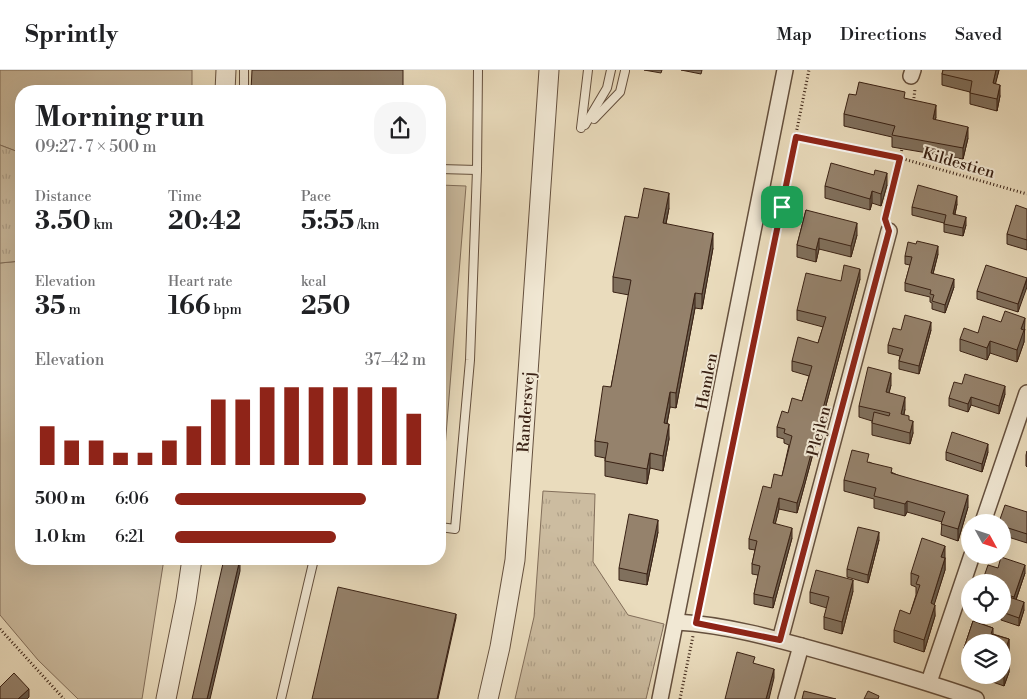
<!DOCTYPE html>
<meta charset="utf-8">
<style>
body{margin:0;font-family:"Libre Bodoni",serif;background:#f6f6f6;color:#202124;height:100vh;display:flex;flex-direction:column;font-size:19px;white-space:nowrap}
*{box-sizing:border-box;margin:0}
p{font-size:16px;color:#757577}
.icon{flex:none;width:28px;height:28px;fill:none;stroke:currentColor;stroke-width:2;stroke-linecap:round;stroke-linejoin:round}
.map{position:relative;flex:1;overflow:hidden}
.drawer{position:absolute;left:15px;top:15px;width:431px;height:480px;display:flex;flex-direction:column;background:#fff;border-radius:20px;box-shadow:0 5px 20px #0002}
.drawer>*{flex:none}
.needle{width:32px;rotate:130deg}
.controls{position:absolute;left:961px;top:444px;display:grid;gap:10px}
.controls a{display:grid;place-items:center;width:50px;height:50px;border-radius:50%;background:#fff;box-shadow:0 5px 20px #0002;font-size:25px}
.pin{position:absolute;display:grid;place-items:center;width:42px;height:42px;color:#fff;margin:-21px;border-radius:10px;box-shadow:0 2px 8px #0006}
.round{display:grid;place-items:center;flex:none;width:52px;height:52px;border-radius:20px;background:#f6f6f6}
.headline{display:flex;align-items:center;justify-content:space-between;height:85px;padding:0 20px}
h1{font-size:28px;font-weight:700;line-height:38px}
.stats{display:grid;grid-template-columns:repeat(3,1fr);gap:8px;height:85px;padding:5px 20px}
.stats div{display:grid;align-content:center}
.stats b{font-size:25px;font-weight:700}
.stats small{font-size:14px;font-weight:400}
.stats p{font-size:14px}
.chart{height:140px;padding:10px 20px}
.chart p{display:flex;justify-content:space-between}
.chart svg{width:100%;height:90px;margin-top:5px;stroke:#8f2418;stroke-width:6}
ul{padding:0 20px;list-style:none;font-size:16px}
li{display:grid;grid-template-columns:80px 60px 1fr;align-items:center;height:38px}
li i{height:12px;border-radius:6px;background:#8f2418}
header{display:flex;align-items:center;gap:30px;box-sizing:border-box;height:70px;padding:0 25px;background:#fff;border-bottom:1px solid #e0e0e0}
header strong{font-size:24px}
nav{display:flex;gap:28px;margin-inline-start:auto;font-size:18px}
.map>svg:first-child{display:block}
.grass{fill:#ccbca0;stroke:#826e5a}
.park{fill:url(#park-tufts);stroke:#826e5a}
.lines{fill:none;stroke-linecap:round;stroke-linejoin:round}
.service-casing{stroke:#65503e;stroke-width:10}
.minor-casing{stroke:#65503e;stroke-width:18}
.tertiary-casing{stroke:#65503e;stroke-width:21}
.path{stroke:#392114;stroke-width:3;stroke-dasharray:1 2.5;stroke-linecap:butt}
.service{stroke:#f1e8d4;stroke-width:8}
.minor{stroke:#f1e8d4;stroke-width:15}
.tertiary{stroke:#f1e8d4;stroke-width:19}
.wall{fill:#80705d;stroke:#392114}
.shaded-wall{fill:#685b4c;stroke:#392114}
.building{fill:#95826c;stroke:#392114}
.route-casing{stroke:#fff;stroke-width:10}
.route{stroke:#8f2418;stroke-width:6}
.labels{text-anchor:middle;stroke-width:4;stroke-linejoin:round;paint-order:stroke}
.street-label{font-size:16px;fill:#392114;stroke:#f1e8d4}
</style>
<header>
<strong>Sprintly</strong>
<nav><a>Map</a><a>Directions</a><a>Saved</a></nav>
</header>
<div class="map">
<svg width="1027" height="629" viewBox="0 0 1027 629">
<defs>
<pattern id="park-tufts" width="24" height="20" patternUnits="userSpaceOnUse" patternTransform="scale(1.25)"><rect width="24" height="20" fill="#ccbca0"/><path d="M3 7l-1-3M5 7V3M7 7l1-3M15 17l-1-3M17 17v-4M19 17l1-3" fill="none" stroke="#b0a189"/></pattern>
</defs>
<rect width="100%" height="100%" fill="#eadcbd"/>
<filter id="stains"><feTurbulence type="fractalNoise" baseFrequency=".004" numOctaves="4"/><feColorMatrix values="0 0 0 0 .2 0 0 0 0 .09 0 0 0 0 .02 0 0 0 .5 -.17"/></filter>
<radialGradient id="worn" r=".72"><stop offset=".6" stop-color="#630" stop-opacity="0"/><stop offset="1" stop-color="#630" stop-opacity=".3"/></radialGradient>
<g class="grass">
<path d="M0,0H192V21H21V83L0,75Z"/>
<path d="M440,115L466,116L440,440Z"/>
<path d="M21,191V489H164L142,629H78L38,590L0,545V193Z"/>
</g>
<g class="park">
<path d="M0,75L21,83V191L0,193Z"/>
<path d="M543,421L595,424L593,492L628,545L664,554L646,629H515L534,547Z"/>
</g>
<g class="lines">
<defs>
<g id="service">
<path d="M244,21V0"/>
<path d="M594,49L620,22L625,1"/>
<path d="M585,55L607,18L611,0"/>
<path d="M581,58L588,0"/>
<path d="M440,99L477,100L478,0"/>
<path d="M440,457L455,459L470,290L477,100"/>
<path d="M281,629L314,489"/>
</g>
<g id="minor">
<path d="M911,6L913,0"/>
<path d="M983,452L1027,323"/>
<path d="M677,552C729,555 780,570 830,584C879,598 928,612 976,629"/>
<path d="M780,570L889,161"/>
<path d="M929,612L972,485"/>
<path d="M660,629L785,0"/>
<path d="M786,629L801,576"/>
</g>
<g id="tertiary">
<path d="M225,21L226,0"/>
<path d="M166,629L186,530L192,489"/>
<path d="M488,629L500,577L515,490L549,0"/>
</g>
</defs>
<use href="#service" class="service-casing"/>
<use href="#minor" class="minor-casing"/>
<use href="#tertiary" class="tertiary-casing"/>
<g class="path">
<path d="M913,35L915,19"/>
<path d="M796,67L900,88L1027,124"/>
<path d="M885,149L903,75"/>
<path d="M699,540L809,0"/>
<path d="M0,559L64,629"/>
<path d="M680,629L693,566"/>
</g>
<use href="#service" class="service"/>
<use href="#minor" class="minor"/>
<use href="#tertiary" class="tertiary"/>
</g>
<g class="wall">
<path d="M644,0H662L661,3Z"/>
<path d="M681,0H702L701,4Z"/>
<path d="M943,0H999L995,14L1000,26L997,41L970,34V22L942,15V4Z"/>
<path d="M856,25L905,29L936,47L935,50L968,68L963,89L892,77V67L844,56V44Z"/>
<path d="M887,115L881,136L872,133L870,140L825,128V116Z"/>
<path d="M957,134L955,144L966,155L963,166L944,162V153L912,145V137Z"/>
<path d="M669,138L666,154L713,178L702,239L695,238L676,338L670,337L667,354L669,369L663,401L650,398L647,414L605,406V388L595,386V371L611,317L629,225L613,222V207L638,148Z"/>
<path d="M1027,139V180L1007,174V164Z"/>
<path d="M806,140L857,165L851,187L819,179L816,192L797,187V175Z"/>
<path d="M938,184L933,204L954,217L945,243L932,239V233L930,232V227L905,221V213L910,195L905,194V186Z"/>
<path d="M1027,208L1018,242L977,229V221Z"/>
<path d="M860,209L797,443L779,439L775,454L792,468L773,538L754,534V524L758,505L752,504V494L755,480L749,479V469L771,418L782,406L789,375L784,373V369L777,367V357L788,343L802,331L809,306L792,301V291L818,273L823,257L797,250V240L841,211Z"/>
<path d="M1025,259L1024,263V272L1017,292L990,283L987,290L960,281V269L978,263Z"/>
<path d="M901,260H931L919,304L899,299V291L900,286L888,283V275Z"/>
<path d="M962,314L1005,324L999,344L971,335L968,342L949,336V328Z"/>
<path d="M891,315L889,323L905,339L904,345L909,350L913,363L910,374L872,365V351L859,347V336Z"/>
<path d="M1027,381V397L1026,396V385Z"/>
<path d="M946,382H988L982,402L946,390Z"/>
<path d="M869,392L968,437L958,471L941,465L942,452L907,442L905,446L874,438V429L844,421V410Z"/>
<path d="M1027,442V473L1002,465V452Z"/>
<path d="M658,462L647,515L619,510V498Z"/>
<path d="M879,470L868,513L847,507V499Z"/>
<path d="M945,487V500L934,534L935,546L924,582L894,572V560L910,544L916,525V517L911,515V503Z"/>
<path d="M998,498L1025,503L1016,530L1024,540L1019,556L1001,550V545H1002V536L1004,532L1002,531V512Z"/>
<path d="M853,521L842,564L824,559V547L827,538L810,533V522Z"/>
<path d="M973,551L993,558V564L1009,569V581L1006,589L1009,590V602L1004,616L987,610V605H1002V572H970V592L964,590V578Z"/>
</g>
<g class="shaded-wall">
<path d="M996,0H999L993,24V13Z"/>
<path d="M1000,15V26L997,41V29Z"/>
<path d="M936,35V47L933,61V49Z"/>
<path d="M968,57V68L963,89V78Z"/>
<path d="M887,103V115L881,136V124Z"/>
<path d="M872,121V133L870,140V129Z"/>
<path d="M669,123V138L663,168V153Z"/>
<path d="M957,126V134L953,152V144Z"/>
<path d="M966,147V155L963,166V158Z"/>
<path d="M857,153V165L851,187V176Z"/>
<path d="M713,163V178L702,239V224Z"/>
<path d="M819,168V179L816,192V180Z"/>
<path d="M938,176V184L931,211V203Z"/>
<path d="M860,199V209L797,443V433Z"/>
<path d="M954,209V217L945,243V235Z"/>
<path d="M1027,209V217L1018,242V234Z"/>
<path d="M695,223V238L676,338V323Z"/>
<path d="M1025,248L1024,272L1017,292V280L1021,259Z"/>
<path d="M931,252V260L919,304V296Z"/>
<path d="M990,271V283L987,290V278Z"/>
<path d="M891,303V315L886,334V322Z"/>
<path d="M1005,316V324L999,344V336Z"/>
<path d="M670,322V337L664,368V353Z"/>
<path d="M905,327V339L901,356V344Z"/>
<path d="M971,327V335L968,342V334Z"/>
<path d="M913,351V363L910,374V363Z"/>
<path d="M669,354V369L663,401V386Z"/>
<path d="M988,374V382L982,402V394Z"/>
<path d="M650,383V398L647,414V399Z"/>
<path d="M968,425V437L958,471V459Z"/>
<path d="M779,428V439L773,463V453Z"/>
<path d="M907,431V442L905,446V434Z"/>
<path d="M658,450V462L647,515V504Z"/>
<path d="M792,458V468L773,538V528Z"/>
<path d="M879,462V470L868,513V505Z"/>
<path d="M945,476V487L941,499V487Z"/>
<path d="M945,488V500L931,545V533Z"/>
<path d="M240,489V501L210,629H207Z"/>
<path d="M1025,495V503L1014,535V527Z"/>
<path d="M853,510V521L842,564V552Z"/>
<path d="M1024,532V540L1019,556V548Z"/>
<path d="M935,535V546L924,582V570Z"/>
<path d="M456,544V548L438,629H437Z"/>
<path d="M1009,569V581L1003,600V588Z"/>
<path d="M1009,590V602L1004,616V604Z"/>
<path d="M774,599V608L769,629H766Z"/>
<path d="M29,619V627L27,629H18Z"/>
</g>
<g class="building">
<path d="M252,0H403V21H251Z"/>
<path d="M943,0H996L993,13L1000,15L997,29L970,23L972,11L942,4Z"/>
<path d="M859,12L905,22L904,28L936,35L933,49L968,57L963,78L892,65L895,56L844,44L849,24L856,25Z"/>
<path d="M831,93L874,105L875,100L887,103L881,124L872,121L870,129L825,116Z"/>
<path d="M918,115L957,126L953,144L966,147L963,158L944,154L946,145L912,137Z"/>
<path d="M644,118L669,123L663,153L713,163L702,224L695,223L676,323L670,322L664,353L669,354L663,386L650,383L647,399L605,391L608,373L595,371L603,316L611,317L631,210L613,207L625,146L638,148Z"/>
<path d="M1016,135L1027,139V170L1007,164Z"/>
<path d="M806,140L857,153L851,176L819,168L816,180L797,175Z"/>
<path d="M917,171L938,176L931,203L954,209L945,235L932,231L934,225L930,224L931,220L905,213L912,187L905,186L908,172L916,174Z"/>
<path d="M844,195L860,199L803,414L797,433L779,428L773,453L792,458L773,528L754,524L760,496L752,494L757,471L749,469L763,416L771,418L774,404L782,406L792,366L784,363L785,359L777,357L782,341L788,343L792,328L802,331L812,296L792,291L798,267L818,273L826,247L797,240L806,203L841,211Z"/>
<path d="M986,195L1027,208L1018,234L977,221Z"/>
<path d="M1005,241L1025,248L1021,259L1024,260L1017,280L990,271L987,278L960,269L964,258L978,263L983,246L1001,252Z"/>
<path d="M905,245L931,252L919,296L899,291L903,279L888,275L893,258L901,260Z"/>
<path d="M868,297L891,303L886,322L905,327L901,344L909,346V350L913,351L910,363L872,353L874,342L889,346L890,343L859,336Z"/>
<path d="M965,304L1005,316L999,336L971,327L968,334L949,328L954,312L962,314Z"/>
<path d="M952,362L988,374L982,394L946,382Z"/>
<path d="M852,380L869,384L867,392L892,398L891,403L968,425L958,459L941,454L945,442L907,431L905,434L874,426L876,418L844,410Z"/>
<path d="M1005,435L1027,442V464L1002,456V452H999Z"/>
<path d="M629,444L658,450L647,504L619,498Z"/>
<path d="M858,457L879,462L868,505L847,499Z"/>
<path d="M922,468L945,476L941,487L945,488L931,533L935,535L924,570L894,560L900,540L910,544L920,515L916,514L919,506L911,503Z"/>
<path d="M1001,487L1025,495L1014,527L1002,523V512H982L988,495L998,498Z"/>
<path d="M224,489H240L207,629H192Z"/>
<path d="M816,500L853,510L842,552L824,547L829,527L810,522Z"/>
<path d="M338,517L456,544L437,629H312Z"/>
<path d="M1006,526L1024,532L1019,548L1002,542V536Z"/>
<path d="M973,551L993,558L991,564L1009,569L1003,588L1009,590L1004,604L1002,603V572H970V580L964,578Z"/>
<path d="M737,582L755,587L753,593L774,599L766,629H725Z"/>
<path d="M14,603L29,619L18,629H0V617Z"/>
<path d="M804,621L836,629H802Z"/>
<path d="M868,621L879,626L878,629H864Z"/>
</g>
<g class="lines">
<defs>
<path id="route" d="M796,67L900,88L885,149L889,161L780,570L696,553Z"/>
</defs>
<use href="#route" class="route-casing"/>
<use href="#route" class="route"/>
</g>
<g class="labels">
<g class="street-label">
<text transform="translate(959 92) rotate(16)" y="6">Kildestien</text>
<text transform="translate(706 311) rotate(-79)" y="6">Hamlen</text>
<text transform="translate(525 342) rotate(-86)" y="6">Randersvej</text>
<text transform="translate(818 361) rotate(-75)" y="6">Plejlen</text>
</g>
</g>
<rect width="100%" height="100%" filter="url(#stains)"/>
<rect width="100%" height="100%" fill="url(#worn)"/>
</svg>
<div class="controls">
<a><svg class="needle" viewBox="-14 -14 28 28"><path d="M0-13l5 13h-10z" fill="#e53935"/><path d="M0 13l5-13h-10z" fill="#757577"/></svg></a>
<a><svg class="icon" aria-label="locate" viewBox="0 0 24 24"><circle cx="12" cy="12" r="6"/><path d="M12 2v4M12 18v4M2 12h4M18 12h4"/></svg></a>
<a><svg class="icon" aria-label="layers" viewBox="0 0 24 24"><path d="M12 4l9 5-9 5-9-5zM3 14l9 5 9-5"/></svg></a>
</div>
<div class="pin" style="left:782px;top:137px;background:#1e9e55"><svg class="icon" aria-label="arrive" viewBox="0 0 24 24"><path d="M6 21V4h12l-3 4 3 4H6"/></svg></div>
<section class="drawer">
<div class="headline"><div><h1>Morning run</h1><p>09:27 · 7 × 500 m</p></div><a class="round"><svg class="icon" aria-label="share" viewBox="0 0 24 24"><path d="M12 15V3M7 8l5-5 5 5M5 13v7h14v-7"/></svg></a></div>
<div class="stats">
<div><p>Distance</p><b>3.50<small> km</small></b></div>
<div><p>Time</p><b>20:42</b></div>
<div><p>Pace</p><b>5:55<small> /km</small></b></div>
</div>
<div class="stats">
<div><p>Elevation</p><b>35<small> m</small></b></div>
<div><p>Heart rate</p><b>166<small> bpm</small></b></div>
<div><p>kcal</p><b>250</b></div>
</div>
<div class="chart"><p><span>Elevation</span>37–42 m</p>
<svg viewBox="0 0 160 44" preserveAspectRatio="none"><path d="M5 44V25M15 44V32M25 44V32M35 44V38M45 44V38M55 44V32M65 44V25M75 44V12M85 44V12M95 44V6M105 44V6M115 44V6M125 44V6M135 44V6M145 44V6M155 44V19"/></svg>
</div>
<ul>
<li><b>500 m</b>6:06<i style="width:76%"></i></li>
<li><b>1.0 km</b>6:21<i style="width:64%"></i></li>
</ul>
</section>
</div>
